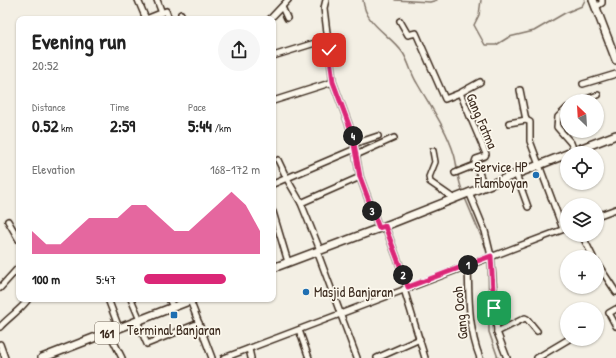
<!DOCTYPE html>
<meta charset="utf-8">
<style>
body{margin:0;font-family:"Patrick Hand",sans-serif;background:#f6f6f6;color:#222;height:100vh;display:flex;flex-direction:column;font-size:15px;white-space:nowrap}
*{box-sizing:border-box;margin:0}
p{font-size:13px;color:#767676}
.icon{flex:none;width:22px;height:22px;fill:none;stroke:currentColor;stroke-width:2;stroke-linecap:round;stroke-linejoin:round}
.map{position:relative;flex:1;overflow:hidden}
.drawer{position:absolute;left:16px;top:16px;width:260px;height:286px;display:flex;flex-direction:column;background:#fff;border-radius:8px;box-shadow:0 1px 3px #0004}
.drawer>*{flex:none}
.needle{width:26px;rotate:335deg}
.tools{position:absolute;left:560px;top:94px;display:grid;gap:8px}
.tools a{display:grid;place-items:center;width:44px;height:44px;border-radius:50%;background:#fff;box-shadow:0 1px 3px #0004;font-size:20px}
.pin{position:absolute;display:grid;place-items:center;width:34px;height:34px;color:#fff;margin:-17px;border-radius:8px;box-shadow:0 2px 6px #0006}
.km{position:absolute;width:20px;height:20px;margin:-10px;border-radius:50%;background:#222;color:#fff;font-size:11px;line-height:20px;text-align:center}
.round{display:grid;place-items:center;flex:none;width:42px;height:42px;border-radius:21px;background:#f6f6f6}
.headline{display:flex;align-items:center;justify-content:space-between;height:68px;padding:0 16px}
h1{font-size:22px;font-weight:800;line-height:30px}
.stats{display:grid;grid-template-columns:repeat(3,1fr);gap:6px;height:68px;padding:4px 16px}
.stats div{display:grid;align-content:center}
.stats b{font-size:17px;font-weight:800}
.stats small{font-size:11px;font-weight:400}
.stats p{font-size:11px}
.chart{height:112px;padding:8px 16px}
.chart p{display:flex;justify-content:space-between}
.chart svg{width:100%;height:72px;margin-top:4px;fill:#db2777;opacity:.7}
ul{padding:0 16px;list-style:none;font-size:13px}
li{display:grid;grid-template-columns:64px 48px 1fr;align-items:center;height:30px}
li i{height:10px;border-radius:5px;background:#db2777}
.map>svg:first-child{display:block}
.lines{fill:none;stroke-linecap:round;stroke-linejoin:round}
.stream{stroke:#817468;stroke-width:1.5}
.minor-casing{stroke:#3b2a1e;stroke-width:8}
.major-casing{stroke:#3b2a1e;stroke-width:10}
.minor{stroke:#fbf7ec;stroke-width:5}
.major{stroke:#fbf7ec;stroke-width:7}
.route-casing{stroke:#fff;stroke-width:8}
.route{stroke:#db2777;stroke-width:5}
.poi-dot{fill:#1f6fb2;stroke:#fbf7ec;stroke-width:1.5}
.labels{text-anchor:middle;stroke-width:3.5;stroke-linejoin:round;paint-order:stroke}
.shield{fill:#fbf7ec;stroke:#75685c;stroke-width:1}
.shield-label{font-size:13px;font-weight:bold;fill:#3b2a1e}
.street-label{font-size:14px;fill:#3b2a1e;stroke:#fbf7ec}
.poi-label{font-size:14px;fill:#3b2a1e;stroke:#fbf7ec;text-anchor:end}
</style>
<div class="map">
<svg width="616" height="358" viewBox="0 0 616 358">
<rect width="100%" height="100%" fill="#f3efe4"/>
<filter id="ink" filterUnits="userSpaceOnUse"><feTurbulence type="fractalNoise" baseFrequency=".025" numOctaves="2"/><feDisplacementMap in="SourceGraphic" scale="8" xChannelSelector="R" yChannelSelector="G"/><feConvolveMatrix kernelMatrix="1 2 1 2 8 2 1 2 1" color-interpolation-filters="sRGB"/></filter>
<g filter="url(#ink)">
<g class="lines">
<g class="stream">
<path d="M363,0C365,25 390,34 403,53C409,62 411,74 417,83C430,106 446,128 454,154C458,167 457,180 463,192"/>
<path d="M395,0L430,2L437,0"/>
<path d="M481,0L479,15L474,25L485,45H496L509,37L534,31L565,13L582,6L585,0"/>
<path d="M465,198L488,253L489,332L498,358"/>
</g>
<defs>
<g id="minor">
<path d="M138,0L146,19L166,11L169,19"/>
<path d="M157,0L162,13"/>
<path d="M326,0L324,8L333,82L352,133L360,177L379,228"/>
<path d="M282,7L287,18"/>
<path d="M596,7L602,3V0"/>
<path d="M181,14L183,19"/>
<path d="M270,19L288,0"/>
<path d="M400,21L408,35L416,33L445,99L460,93L486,154L485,156L476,159L475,162L484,186"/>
<path d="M273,56L328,39"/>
<path d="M583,84L616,74"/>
<path d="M520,90L526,120"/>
<path d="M460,93L480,82"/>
<path d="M273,101L333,82"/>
<path d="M580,101L598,95"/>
<path d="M567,108L558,117L557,127L571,143L574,151"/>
<path d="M509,123L526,120L530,122V141L563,229"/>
<path d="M354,144L378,136"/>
<path d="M433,151L435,162L429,177L430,182L453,198"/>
<path d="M356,155L394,138"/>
<path d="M278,160L287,179L301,203"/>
<path d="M455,173L475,165"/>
<path d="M516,174L528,207"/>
<path d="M273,184L355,149"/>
<path d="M469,192L485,231L491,256L497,332L507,358"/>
<path d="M273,212L288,262"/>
<path d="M597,216L616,209"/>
<path d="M8,221L19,240"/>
<path d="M385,226L408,287"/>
<path d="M582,235L593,257"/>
<path d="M320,250L301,203L360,177"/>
<path d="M317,251L357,358"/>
<path d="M597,263L616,292"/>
<path d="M468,265C469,296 468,328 480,358"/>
<path d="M0,288L19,267"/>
<path d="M404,289L425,358"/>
<path d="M108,299L119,328"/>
<path d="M131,299L140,320"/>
<path d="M169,299L173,307"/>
<path d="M190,300L212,358"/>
<path d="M616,309L609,313L616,326"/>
<path d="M137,321L147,344L199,323"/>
<path d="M0,327C6,320 26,305 28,299"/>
<path d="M299,330L309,358"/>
<path d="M109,332L122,358"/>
<path d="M497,332L525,318L527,319L537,331"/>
<path d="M0,344L5,358"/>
<path d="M249,349L251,358"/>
<path d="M224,358L567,228"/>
<path d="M377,358L420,339"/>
<path d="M537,358L569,339"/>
</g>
<g id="major">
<path d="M593,0L616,60"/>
<path d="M569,153L616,135"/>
<path d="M273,268L385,226L567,154"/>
<path d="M42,358L194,299"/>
</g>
</defs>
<use href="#minor" class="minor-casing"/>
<use href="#major" class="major-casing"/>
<use href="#minor" class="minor"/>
<use href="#major" class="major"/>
</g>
</g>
<g class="lines" filter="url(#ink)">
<defs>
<path id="route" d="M329,50L333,82L352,133L360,177L379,228L385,226L408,287L491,256L494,308"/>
</defs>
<use href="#route" class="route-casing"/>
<use href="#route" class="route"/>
</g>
<g class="poi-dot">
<circle cx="536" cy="175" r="4"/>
<circle cx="306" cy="292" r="4"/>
<rect x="170" y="311" width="8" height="8" rx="2"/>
</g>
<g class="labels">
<rect class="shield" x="95" y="322" width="24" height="22" rx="3"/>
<g class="shield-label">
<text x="107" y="338">161</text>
</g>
<g class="street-label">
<text transform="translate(482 121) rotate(67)" y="5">Gang Fatma</text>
<text transform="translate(460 313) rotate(-96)" y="5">Gang Ocoh</text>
</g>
<g class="poi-label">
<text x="528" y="172">Service HP<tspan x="528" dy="16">Flamboyan</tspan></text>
<text x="314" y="297" text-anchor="start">Masjid Banjaran</text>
<text x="174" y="335" text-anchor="middle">Terminal Banjaran</text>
</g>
</g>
</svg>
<div class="tools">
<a><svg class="needle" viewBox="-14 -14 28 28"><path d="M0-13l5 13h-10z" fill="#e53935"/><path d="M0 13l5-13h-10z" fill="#767676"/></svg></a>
<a><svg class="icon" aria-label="locate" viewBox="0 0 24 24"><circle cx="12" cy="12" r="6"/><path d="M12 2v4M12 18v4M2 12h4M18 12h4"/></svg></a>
<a><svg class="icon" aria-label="layers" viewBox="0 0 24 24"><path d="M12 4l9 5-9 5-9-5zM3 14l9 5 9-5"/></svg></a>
<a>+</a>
<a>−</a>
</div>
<div class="pin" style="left:494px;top:308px;background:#1e9e55"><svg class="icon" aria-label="arrive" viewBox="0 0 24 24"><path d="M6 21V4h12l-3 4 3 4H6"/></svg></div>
<div class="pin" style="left:329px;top:50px;background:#d93025"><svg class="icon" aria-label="check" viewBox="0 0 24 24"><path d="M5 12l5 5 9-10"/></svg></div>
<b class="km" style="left:468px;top:265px">1</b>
<b class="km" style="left:403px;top:275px">2</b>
<b class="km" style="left:372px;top:211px">3</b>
<b class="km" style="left:353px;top:136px">4</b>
<section class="drawer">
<div class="headline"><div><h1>Evening run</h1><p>20:52</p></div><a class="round"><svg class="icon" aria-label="share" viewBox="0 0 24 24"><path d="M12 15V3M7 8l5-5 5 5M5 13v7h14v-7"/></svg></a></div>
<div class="stats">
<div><p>Distance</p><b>0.52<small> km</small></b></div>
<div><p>Time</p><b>2:59</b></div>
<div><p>Pace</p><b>5:44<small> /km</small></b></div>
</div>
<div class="chart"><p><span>Elevation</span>168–172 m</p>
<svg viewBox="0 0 160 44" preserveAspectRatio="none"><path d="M0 44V30L10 38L20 38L30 30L40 22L50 22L60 22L70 14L80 14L90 22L100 30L110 30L120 22L130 14L140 6L150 14L160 30V44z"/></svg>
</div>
<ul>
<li><b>100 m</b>5:47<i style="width:71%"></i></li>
</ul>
</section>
</div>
